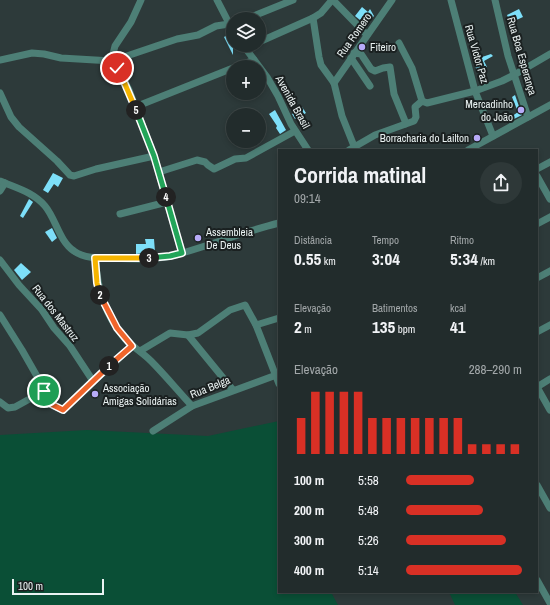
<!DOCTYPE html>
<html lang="pt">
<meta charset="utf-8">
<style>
body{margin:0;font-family:"Archivo Narrow",sans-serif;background:#2e3838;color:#f1f3f6;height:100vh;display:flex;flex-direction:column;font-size:15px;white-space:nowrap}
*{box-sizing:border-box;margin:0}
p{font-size:13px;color:#a2a7a9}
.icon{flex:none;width:22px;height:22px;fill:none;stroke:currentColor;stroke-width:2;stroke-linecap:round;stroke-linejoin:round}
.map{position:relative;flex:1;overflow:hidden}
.sheet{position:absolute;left:278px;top:149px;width:260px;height:444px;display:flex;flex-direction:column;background:#222c2c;border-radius:0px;box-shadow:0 2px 6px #0003,0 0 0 1px #3f4848}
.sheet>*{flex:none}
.fabs{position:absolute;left:226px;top:12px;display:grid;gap:8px}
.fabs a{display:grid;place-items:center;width:40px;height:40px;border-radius:50%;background:#222c2c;box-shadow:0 2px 6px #0003,0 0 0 1px #3f4848;font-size:20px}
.scale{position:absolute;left:12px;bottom:10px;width:92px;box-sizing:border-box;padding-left:4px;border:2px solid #eaf2f2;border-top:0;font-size:11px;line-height:14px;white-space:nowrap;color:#eaf2f2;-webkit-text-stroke:3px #1a2020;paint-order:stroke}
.pin{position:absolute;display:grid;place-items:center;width:34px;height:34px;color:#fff;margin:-17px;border:2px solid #fff;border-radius:50%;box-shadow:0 1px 4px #0007}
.km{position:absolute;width:20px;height:20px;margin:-10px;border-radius:50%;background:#222;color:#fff;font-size:11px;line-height:20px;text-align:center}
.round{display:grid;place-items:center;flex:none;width:42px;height:42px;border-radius:21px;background:#2e3838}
.overview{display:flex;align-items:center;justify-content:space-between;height:68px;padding:0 16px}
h1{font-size:22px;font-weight:700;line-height:30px}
.stats{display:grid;grid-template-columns:repeat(3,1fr);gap:6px;height:68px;padding:4px 16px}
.stats div{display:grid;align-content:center}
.stats b{font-size:17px;font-weight:700}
.stats small{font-size:11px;font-weight:400}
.stats p{font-size:11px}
.chart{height:112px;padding:8px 16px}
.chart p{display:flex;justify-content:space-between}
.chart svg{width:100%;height:72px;margin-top:4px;stroke:#d93025;stroke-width:6}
ul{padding:0 16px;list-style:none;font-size:13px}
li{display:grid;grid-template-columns:64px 48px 1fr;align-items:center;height:30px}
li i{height:10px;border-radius:5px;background:#d93025}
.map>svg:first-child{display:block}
.green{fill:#0a4f36}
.building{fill:#7ddff9}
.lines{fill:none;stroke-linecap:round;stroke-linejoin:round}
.minor{stroke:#4d7f76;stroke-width:7}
.split-1-casing{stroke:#fff;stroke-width:8}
.split-2-casing{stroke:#fff;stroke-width:8}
.split-3-casing{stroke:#fff;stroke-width:8}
.split-4-casing{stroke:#fff;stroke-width:8}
.split-5-casing{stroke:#fff;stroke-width:8}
.split-6-casing{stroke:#fff;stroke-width:8}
.split-1{stroke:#f0652b;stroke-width:5}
.split-2{stroke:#f0652b;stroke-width:5}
.split-3{stroke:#f5b400;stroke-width:5}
.split-4{stroke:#22a559;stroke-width:5}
.split-5{stroke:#22a559;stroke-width:5}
.split-6{stroke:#f5b400;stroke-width:5}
.poi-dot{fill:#b7abf8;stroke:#1a2020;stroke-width:1.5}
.labels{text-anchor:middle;stroke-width:4;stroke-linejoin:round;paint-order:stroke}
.street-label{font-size:11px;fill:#eaf2f2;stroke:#1a2020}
.poi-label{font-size:11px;fill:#eaf2f2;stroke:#1a2020;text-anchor:start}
</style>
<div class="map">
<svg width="550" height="605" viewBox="0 0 550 605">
<rect width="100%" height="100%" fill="#2d3a3a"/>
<g class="green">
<path d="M279,421V592H331L338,605H0V435L87,430L208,436Z"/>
<path d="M449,592H515L523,605H455Z"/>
</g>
<g class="building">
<path d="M362,7L368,12L370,9L374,16L367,23L362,18L360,20L355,16Z"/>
<path d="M519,9L523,17L510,23L507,15Z"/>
<path d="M229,34L233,40V55L224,37Z"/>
<path d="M491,54L493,56L484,61L487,67L477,71L473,60Z"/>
<path d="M515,95L522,115L510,121L508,119L518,112L512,97Z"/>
<path d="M302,107L306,113L295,119L292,114Z"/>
<path d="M275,110L286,130L280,134L276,128L277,126L269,114Z"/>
<path d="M53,173L63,178L58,187L54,184L48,193L43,190Z"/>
<path d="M29,199L33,202L23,218L20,216Z"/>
<path d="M52,228L57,238L52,242L45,232Z"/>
<path d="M145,239H154L155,252L136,254V244H146Z"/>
<path d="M21,263L31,272L22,280L14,270Z"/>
</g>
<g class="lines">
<g class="minor">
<path d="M141,0L131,22L115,46L112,58L129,90L154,156L182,253"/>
<path d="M217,0L233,31"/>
<path d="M333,0L367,35"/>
<path d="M451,0L475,91L493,136"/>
<path d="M495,0L508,56L528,117"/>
<path d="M313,18L319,57L321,65L334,83L342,116L354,146"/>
<path d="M246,19L293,0"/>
<path d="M259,42L313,18L321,13L332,0"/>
<path d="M399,43L412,68L422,101"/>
<path d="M243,45L267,77L278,96L291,124L308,150"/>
<path d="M354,53L361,54L371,69L375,71L383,68L390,67L394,94L405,121V124"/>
<path d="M351,58L370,86"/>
<path d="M0,60L32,53L44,54L61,58L112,61L177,39L198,35L216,26L229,24"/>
<path d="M236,67L254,60"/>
<path d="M334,83L392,0"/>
<path d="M0,93L11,117L19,127L57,161L70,175L74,176L96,169L154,156"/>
<path d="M135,107L233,68"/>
<path d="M349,150L375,135L414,121L416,117L415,107L422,101L427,103L475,91L502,81L514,75L550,54"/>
<path d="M468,150L550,105"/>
<path d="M537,169L550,162"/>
<path d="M159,172L197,160L205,162L208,165L214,169L235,159L246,158L295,131"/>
<path d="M537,176L550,199"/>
<path d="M0,181C16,188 33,192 45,206C56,219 59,241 74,251C85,259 100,258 113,258C132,259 152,260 171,256C207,247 242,232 279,223"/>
<path d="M0,191L5,183"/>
<path d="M120,214L167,202"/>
<path d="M537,224L550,217"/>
<path d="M95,258C98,290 104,314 125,339C133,347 143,353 151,361C165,375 178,391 192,406"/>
<path d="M0,260L19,285L42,310L54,328L70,346L93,381"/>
<path d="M537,278L550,271"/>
<path d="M0,315L22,350L38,378L49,403L63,410L132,346"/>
<path d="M256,325L279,318"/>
<path d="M537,332L550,325"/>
<path d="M188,335L198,333L230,310L245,305L256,325L279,384"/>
<path d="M140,351L170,333L188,335L233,390"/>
<path d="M537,387L550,410"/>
<path d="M537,387L550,379"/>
<path d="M0,402L8,408L15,407L44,391"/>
<path d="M153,431L192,406L279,374"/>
<path d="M537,485L550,508"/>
<path d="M537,580L550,603"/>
</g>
</g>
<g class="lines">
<defs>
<path id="split-1" d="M44,391L49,403L63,410L109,366"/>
<path id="split-2" d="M100,295L117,328L132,346L109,366"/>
<path id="split-3" d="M100,295L97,283L95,258H149"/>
<path id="split-4" d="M149,258L170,256L182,253L166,197"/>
<path id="split-5" d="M136,110L154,156L166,197"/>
<path id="split-6" d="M117,68L122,77L136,110"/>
</defs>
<use href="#split-1" class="split-1-casing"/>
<use href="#split-2" class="split-2-casing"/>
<use href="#split-3" class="split-3-casing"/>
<use href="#split-4" class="split-4-casing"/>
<use href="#split-5" class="split-5-casing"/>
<use href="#split-6" class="split-6-casing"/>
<use href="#split-1" class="split-1"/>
<use href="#split-2" class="split-2"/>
<use href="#split-3" class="split-3"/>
<use href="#split-4" class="split-4"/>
<use href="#split-5" class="split-5"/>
<use href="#split-6" class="split-6"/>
</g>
<g class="poi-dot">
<circle cx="362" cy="47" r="4"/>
<circle cx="521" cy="110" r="4"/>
<circle cx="477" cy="138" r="4"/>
<circle cx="198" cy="238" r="4"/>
<circle cx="95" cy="394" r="4"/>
</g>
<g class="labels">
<g class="street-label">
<text transform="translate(354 35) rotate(-55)" y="4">Rua Romero</text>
<text transform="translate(477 54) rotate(74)" y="4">Rua Victor Paz</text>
<text transform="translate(522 56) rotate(74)" y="4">Rua Boa Esperança</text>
<text transform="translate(293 102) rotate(61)" y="4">Avenida Brasil</text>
<text transform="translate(56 313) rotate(52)" y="4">Rua dos Mastruz</text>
<text transform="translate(210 387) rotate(-22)" y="4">Rua Belga</text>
</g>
<g class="poi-label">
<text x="370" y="51">Fiteiro</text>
<text x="513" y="108" text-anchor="end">Mercadinho<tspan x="513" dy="13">do João</tspan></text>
<text x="469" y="142" text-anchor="end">Borracharia do Lailton</text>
<text x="206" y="236">Assembleia<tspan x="206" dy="13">De Deus</tspan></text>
<text x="103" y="392">Associação<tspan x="103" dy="13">Amigas Solidárias</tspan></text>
</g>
</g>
</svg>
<div class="fabs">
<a><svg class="icon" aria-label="layers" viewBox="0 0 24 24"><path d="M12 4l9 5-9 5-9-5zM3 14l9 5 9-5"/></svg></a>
<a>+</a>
<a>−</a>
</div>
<div class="scale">100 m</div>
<div class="pin" style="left:44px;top:391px;background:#1e9e55"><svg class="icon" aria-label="arrive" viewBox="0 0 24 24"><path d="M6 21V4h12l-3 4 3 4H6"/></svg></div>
<div class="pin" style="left:117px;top:68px;background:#d93025"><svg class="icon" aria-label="check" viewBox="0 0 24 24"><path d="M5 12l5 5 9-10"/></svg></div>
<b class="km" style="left:109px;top:366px">1</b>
<b class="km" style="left:100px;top:295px">2</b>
<b class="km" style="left:149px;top:258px">3</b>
<b class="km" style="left:166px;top:197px">4</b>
<b class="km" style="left:136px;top:110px">5</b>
<section class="sheet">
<div class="overview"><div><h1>Corrida matinal</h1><p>09:14</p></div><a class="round"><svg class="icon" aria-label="share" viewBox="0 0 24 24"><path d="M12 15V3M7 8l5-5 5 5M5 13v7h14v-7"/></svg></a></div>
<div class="stats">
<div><p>Distância</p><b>0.55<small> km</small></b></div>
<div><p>Tempo</p><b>3:04</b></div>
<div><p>Ritmo</p><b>5:34<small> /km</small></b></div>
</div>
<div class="stats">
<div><p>Elevação</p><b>2<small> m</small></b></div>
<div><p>Batimentos</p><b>135<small> bpm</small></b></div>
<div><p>kcal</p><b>41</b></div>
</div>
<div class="chart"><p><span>Elevação</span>288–290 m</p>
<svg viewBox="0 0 160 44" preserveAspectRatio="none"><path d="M5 44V22M15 44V6M25 44V6M35 44V6M45 44V6M55 44V22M65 44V22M75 44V22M85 44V22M95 44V22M105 44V22M115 44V22M125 44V38M135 44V38M145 44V38M155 44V38"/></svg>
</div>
<ul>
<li><b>100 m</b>5:58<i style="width:59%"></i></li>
<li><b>200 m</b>5:48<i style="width:66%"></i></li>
<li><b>300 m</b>5:26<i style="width:86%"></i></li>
<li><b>400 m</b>5:14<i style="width:100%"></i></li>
</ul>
</section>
</div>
